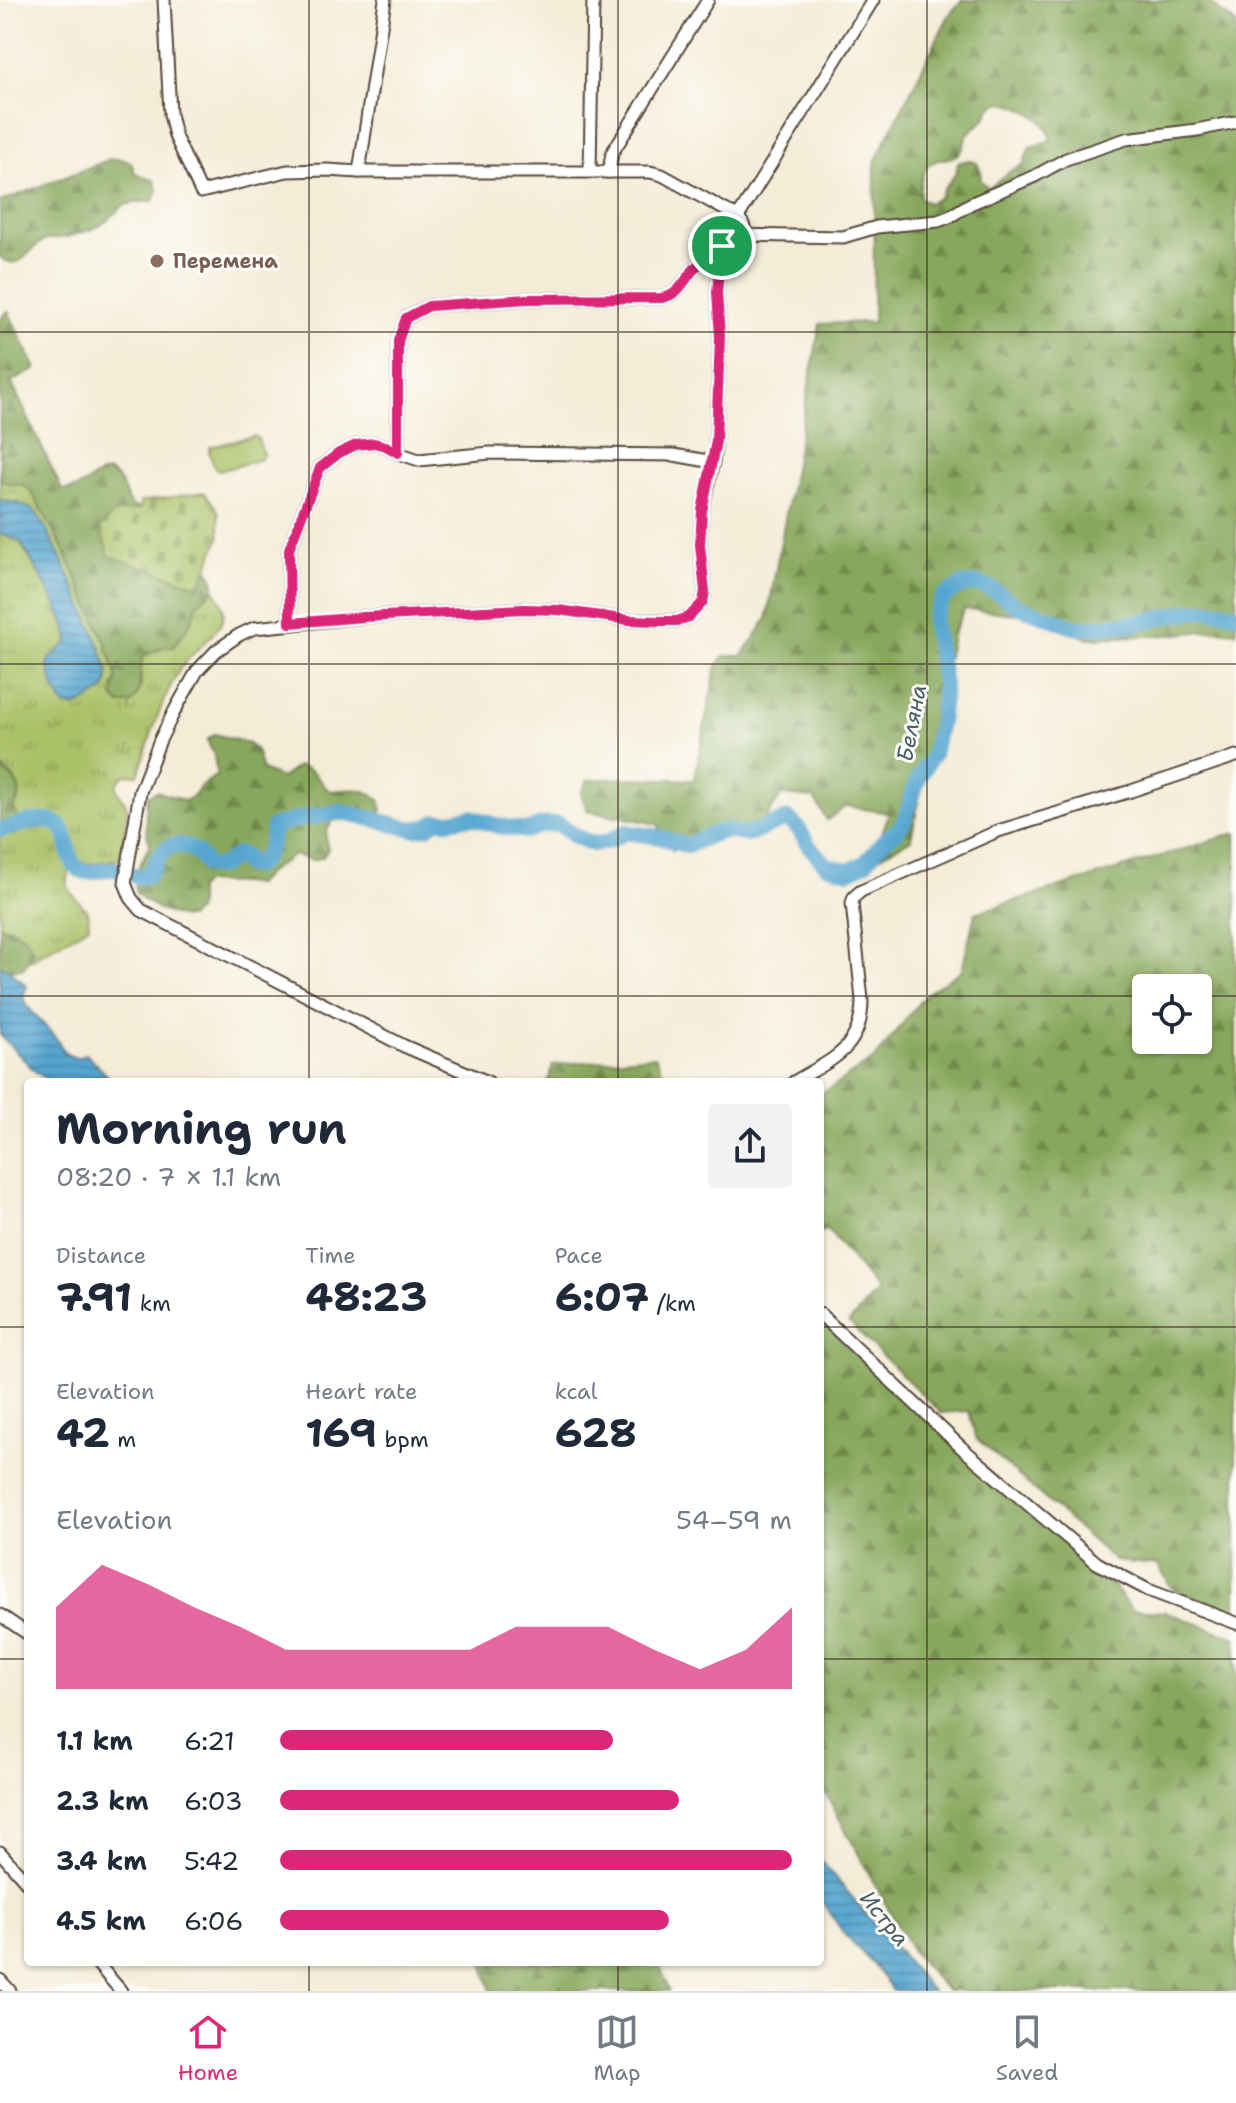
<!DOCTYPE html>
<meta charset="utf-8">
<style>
body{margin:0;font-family:"Shantell Sans",sans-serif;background:#f2f2f3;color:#1f2937;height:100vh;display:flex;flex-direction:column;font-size:30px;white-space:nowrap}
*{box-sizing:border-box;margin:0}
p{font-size:26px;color:#747a83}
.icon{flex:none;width:44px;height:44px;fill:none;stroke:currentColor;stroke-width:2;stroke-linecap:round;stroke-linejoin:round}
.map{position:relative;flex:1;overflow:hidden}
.sheet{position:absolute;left:24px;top:1078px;width:800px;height:888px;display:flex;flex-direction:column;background:#fff;border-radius:8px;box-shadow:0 2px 6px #0004}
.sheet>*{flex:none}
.buttons{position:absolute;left:1132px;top:974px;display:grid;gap:16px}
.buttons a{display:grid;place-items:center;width:80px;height:80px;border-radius:8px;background:#fff;box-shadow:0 2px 6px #0004;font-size:40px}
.pin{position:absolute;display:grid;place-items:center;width:68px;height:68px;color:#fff;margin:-34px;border:4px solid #fff;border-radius:50%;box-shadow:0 2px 8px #0007}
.round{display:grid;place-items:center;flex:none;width:84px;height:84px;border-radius:8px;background:#f2f2f3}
.overview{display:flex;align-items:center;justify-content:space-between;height:136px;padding:0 32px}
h1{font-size:44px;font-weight:700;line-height:60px}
.metrics{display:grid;grid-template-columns:repeat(3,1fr);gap:12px;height:136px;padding:8px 32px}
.metrics div{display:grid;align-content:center}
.metrics b{font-size:40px;font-weight:700}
.metrics small{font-size:22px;font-weight:400}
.metrics p{font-size:22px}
.chart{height:224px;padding:16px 32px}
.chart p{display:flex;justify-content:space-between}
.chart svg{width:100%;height:144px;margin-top:8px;fill:#db2777;opacity:.7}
ul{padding:0 32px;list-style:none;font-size:26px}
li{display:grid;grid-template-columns:128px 96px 1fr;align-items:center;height:60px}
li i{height:20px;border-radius:10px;background:#db2777}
.dock{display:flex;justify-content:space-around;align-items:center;height:112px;border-top:2px solid #e0e1e3;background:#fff;font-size:22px;color:#747a83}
.dock a{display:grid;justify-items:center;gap:4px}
.dock .selected{color:#db2777}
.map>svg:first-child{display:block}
.grass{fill:url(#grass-tufts);stroke:#727642;stroke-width:2}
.forest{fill:url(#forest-firs);stroke:#61683d;stroke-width:2;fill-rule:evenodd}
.cemetery{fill:url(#cemetery-stones);stroke:#727642;stroke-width:2}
.park{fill:#aac167;stroke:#727642;stroke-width:2}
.water{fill:url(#water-rules);stroke:#486877;stroke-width:2}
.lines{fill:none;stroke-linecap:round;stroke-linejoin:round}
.river{stroke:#55a5d0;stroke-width:16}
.minor-casing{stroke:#57473a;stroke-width:15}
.minor{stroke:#fff;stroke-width:11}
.route-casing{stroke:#fff;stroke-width:16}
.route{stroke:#db2777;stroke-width:10}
.grid{fill:none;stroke:#3b2a1e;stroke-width:2;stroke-opacity:0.55}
.education-dot{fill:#8d6e63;stroke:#fdfcf7;stroke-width:3}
.labels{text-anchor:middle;stroke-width:6;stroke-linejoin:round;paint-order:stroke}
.education-label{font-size:20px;font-weight:bold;fill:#785e54;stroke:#fdfcf7;text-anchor:start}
.water-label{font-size:22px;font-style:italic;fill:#455b65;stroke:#fdfcf7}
</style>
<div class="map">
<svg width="1236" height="1991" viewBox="0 0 1236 1991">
<defs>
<pattern id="grass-tufts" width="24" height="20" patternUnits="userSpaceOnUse" patternTransform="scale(2)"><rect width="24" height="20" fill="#aac167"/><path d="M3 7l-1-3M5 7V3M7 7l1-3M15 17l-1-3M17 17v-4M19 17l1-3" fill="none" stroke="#8c9d54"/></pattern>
<pattern id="forest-firs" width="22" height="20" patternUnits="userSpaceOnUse" patternTransform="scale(2)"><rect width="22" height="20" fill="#87a75c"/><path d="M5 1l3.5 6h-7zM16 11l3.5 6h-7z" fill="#70884b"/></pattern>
<pattern id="cemetery-stones" width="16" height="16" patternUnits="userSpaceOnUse" patternTransform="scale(2)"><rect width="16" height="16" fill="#aac167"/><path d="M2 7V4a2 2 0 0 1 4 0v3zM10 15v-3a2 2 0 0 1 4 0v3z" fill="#8c9d54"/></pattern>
<pattern id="water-rules" width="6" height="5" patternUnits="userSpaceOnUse" patternTransform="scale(2)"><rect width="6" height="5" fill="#55a5d0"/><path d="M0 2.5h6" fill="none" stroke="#4887a8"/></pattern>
</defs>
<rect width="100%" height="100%" fill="#fdfcf7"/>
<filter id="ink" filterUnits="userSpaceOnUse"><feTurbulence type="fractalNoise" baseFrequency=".0125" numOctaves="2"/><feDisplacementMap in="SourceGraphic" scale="16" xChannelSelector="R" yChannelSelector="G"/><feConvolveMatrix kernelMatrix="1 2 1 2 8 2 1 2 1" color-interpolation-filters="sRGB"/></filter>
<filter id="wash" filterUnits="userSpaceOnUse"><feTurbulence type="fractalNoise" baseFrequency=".006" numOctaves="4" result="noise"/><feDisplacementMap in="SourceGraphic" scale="32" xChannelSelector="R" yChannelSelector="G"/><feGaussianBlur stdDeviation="1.8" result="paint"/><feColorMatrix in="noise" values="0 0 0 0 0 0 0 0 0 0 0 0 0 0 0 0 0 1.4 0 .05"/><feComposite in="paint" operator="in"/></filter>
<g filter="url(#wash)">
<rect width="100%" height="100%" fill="#f4ecd7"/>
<path class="grass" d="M0,479C11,487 19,480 31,490L66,554L107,645L117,678L113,687H141L140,665L143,656L163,647H173L191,622L198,603L214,589C219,598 226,608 223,618C219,633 188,655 179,671C159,703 150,740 138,775C126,773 121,775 116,787C119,796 127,802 128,811L120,859L89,864L79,862C54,881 72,895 88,911L89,926L29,961L31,951L12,929L0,926V834L14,835L12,809L18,801L15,779L0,767V534L19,541C34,566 65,613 69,641L108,671L100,646L50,536L18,503L0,500Z"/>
<g class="forest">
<path d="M962,0H1206L1236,24V632L1214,630L1169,635L1087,638L1031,615L964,609L952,636L911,839L872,861L889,813L846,806L827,820L814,798L781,795L760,828L672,850L658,824L588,811L581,794L588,780L627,778L694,780L716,668L724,656H742L767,619L820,324L873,322L875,162L949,15ZM1005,102C1024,107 1048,119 1051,140L1030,147L1023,165L1013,169L989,188L981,181V171L977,163L968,160L958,163C956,182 945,181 939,198L929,203L920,198C919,189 921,176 926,168C934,156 952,162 961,151C965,147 964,139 968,134C972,128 978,126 983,121C992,110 987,104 1005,102Z"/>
<path d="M111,159H121L131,162L135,173L155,181L157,192L153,201C143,202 131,201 122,207C113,214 108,222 97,227C86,231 73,237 60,238C60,239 48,239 48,239C29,244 23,275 0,257V202Z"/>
<path d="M8,311L36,369L11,382L62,490C68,490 76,490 81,486C95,479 106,462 120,482C130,497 122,505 144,510L200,565C212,571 215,577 214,589L198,603L191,622L173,647H163L143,656C137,674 145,691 130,704H120L113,697L117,678L107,645L66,554L31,491C18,479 11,487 0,479V319Z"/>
<path d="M215,734L247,743L256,750L262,770L281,778L298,766C321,772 314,779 330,791C352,790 361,785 380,800L382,810L376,819C362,822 348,818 333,821C325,831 324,837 328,849L323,857L313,860L294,855L270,871L256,885C238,882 223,883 205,882L198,889V910L189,918C173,918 146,904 135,892L137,871L150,844C144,829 146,812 147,796L157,791L185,801L195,795L201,786L217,775L214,755L207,740Z"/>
<path d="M0,767C16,780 27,789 13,809C21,819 22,825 14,835L0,834Z"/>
<path d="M1236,833V1611L1172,1589L1158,1565L1115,1561L976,1438L969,1411L941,1413L849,1323L877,1290L827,1229L820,1232V1095L874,1059L926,994L962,970L975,913ZM1146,988H1198V1040H1146Z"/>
<path d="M0,926C23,931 44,946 22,969L9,970L0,966Z"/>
<path d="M655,1056L667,1082H548L553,1065Z"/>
<path d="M820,1318L1116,1589L1132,1610L1166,1612L1236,1638V1991H947L910,1949L820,1783Z"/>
<path d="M483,1962H659L669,1991H491Z"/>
</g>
<path class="cemetery" d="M204,492L218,510L220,536L200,586L109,556L100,527L114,513L141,509L140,502Z"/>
<path class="park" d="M254,436L258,439L263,454L261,459L220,471L215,469L209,452L210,447Z"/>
<g class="water">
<path d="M0,500C11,502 26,504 35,512C48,525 108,657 108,675C108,688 103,692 92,698C82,704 75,709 64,705C55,691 48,677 48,661L69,641C66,614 34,566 20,541L0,534Z"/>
<path d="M0,966L9,970L27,986L23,995L27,1006L56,1038L66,1054L76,1058L86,1054L114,1082H50L35,1071L0,1035Z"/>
<path d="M820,1859L832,1874L932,1991H893L873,1964L845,1935L820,1899Z"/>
</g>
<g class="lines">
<path class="river" d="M0,830C15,827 34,818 49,821C78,826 59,869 87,872C95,873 104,868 112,869C126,870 132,879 148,876C154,867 159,852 168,848C185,839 200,854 208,866L220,867L239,854L245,857L246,865L256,866C268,857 272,841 273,827L295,820L343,812L413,829L427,827L437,821H449L471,817L498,826L527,831L541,825L559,824L575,836L593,844L609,841L625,832L660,837L687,846C699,840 712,833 725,831C731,830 737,834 744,834C755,834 775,822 788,819L798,828L809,846L826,865L849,871L865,863L883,841L897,831L904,821L918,779L933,754L941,717L944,685L933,619L944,596L963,585L978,584L994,590L1017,606L1077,628L1137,623L1196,610L1221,611L1236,614"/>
</g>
</g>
<g filter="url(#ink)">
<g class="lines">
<defs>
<g id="minor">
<path d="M164,0L170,114L175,136L201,192L287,171L327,170L359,172H650L662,175L738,217L743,224L746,234"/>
<path d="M590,171L593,0"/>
<path d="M359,172L385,0"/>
<path d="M609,172L612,153L708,0"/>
<path d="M738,217L873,0"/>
<path d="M713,462L716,441L720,337L717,292L722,246L736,235L843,237L877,227L938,221L949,217L970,204L1035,176L1066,159L1126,139L1197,130L1236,122"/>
<path d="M290,623L289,549L320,468L339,453L356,445L374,443L386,446L398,453"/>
<path d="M488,1082L404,1046L141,910L131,898L125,883L140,792L160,740L175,710L197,671L216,651L239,635L254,628L364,617L524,609L558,610L629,620L677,621L689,617L703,602L705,591L700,545L702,511L713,462L674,455L490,453L419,460L398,453V341L406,318L429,306L527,299L661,298C680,295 683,281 695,268C703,259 713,252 722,246"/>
<path d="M794,1082C832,1059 862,1050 862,1000L852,903L854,897L861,891L998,831L1131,791L1236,756"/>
<path d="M820,1314L963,1449L1097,1563L1148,1590L1236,1623"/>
<path d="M0,1615L28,1634"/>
<path d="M0,1852L28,1884"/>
<path d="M96,1962L121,1991"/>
<path d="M0,1980L10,1991"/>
</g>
</defs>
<use href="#minor" class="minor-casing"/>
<use href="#minor" class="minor"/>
</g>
</g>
<g class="lines" filter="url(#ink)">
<defs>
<path id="route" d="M722,246L717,292L720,337L716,441L702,511L700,545L705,591L703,602L689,617L677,621H657L629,620L558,610L524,609L364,617L290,623L289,549L320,468L339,453L356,445L374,443L386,446L398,453V341L406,318L429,306L527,299L661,298C680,295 683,281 695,268C703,259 713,252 722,246Z"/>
</defs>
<use href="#route" class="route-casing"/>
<use href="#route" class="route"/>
</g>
<path class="grid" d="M309,0V1082M618,0V1082M927,0V1991M0,332H1236M0,664H1236M0,996H1146M1198,996H1236M0,1327H28M820,1327H1236M0,1659H28M820,1659H1236M309,1962V1991M618,1962V1991"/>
<circle class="education-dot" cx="157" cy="261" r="8"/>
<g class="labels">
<g class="education-label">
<text x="173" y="268">Перемена</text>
</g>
<g class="water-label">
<text transform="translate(911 723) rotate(-79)" y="8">Беляна</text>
<text transform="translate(885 1918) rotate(51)" y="8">Истра</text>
</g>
</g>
</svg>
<div class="buttons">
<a><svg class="icon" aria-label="locate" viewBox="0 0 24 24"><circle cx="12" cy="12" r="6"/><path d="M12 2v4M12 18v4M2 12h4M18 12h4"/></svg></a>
</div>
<div class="pin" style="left:722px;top:246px;background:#1e9e55"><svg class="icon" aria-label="arrive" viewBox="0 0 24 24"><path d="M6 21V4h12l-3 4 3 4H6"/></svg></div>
<section class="sheet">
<div class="overview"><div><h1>Morning run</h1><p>08:20 · 7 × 1.1 km</p></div><a class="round"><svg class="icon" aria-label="share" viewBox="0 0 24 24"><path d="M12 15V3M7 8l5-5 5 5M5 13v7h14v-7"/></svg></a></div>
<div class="metrics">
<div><p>Distance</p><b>7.91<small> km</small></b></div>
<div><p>Time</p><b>48:23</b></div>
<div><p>Pace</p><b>6:07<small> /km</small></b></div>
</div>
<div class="metrics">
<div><p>Elevation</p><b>42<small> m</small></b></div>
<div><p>Heart rate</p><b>169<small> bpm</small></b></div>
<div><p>kcal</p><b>628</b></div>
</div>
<div class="chart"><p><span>Elevation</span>54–59 m</p>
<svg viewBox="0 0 160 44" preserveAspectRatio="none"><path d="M0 44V19L10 6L20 12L30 19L40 25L50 32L60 32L70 32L80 32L90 32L100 25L110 25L120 25L130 32L140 38L150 32L160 19V44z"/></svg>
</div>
<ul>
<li><b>1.1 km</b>6:21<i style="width:65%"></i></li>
<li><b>2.3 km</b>6:03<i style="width:78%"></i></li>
<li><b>3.4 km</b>5:42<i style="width:100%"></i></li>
<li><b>4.5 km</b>6:06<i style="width:76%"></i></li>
</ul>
</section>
</div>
<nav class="dock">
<a class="selected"><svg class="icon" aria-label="home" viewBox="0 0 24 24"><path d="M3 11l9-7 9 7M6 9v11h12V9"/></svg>Home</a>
<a><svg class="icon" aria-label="map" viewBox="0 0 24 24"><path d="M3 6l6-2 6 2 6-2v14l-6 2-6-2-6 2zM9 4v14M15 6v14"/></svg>Map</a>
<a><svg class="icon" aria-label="saved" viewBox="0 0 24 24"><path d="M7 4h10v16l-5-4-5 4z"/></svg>Saved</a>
</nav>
